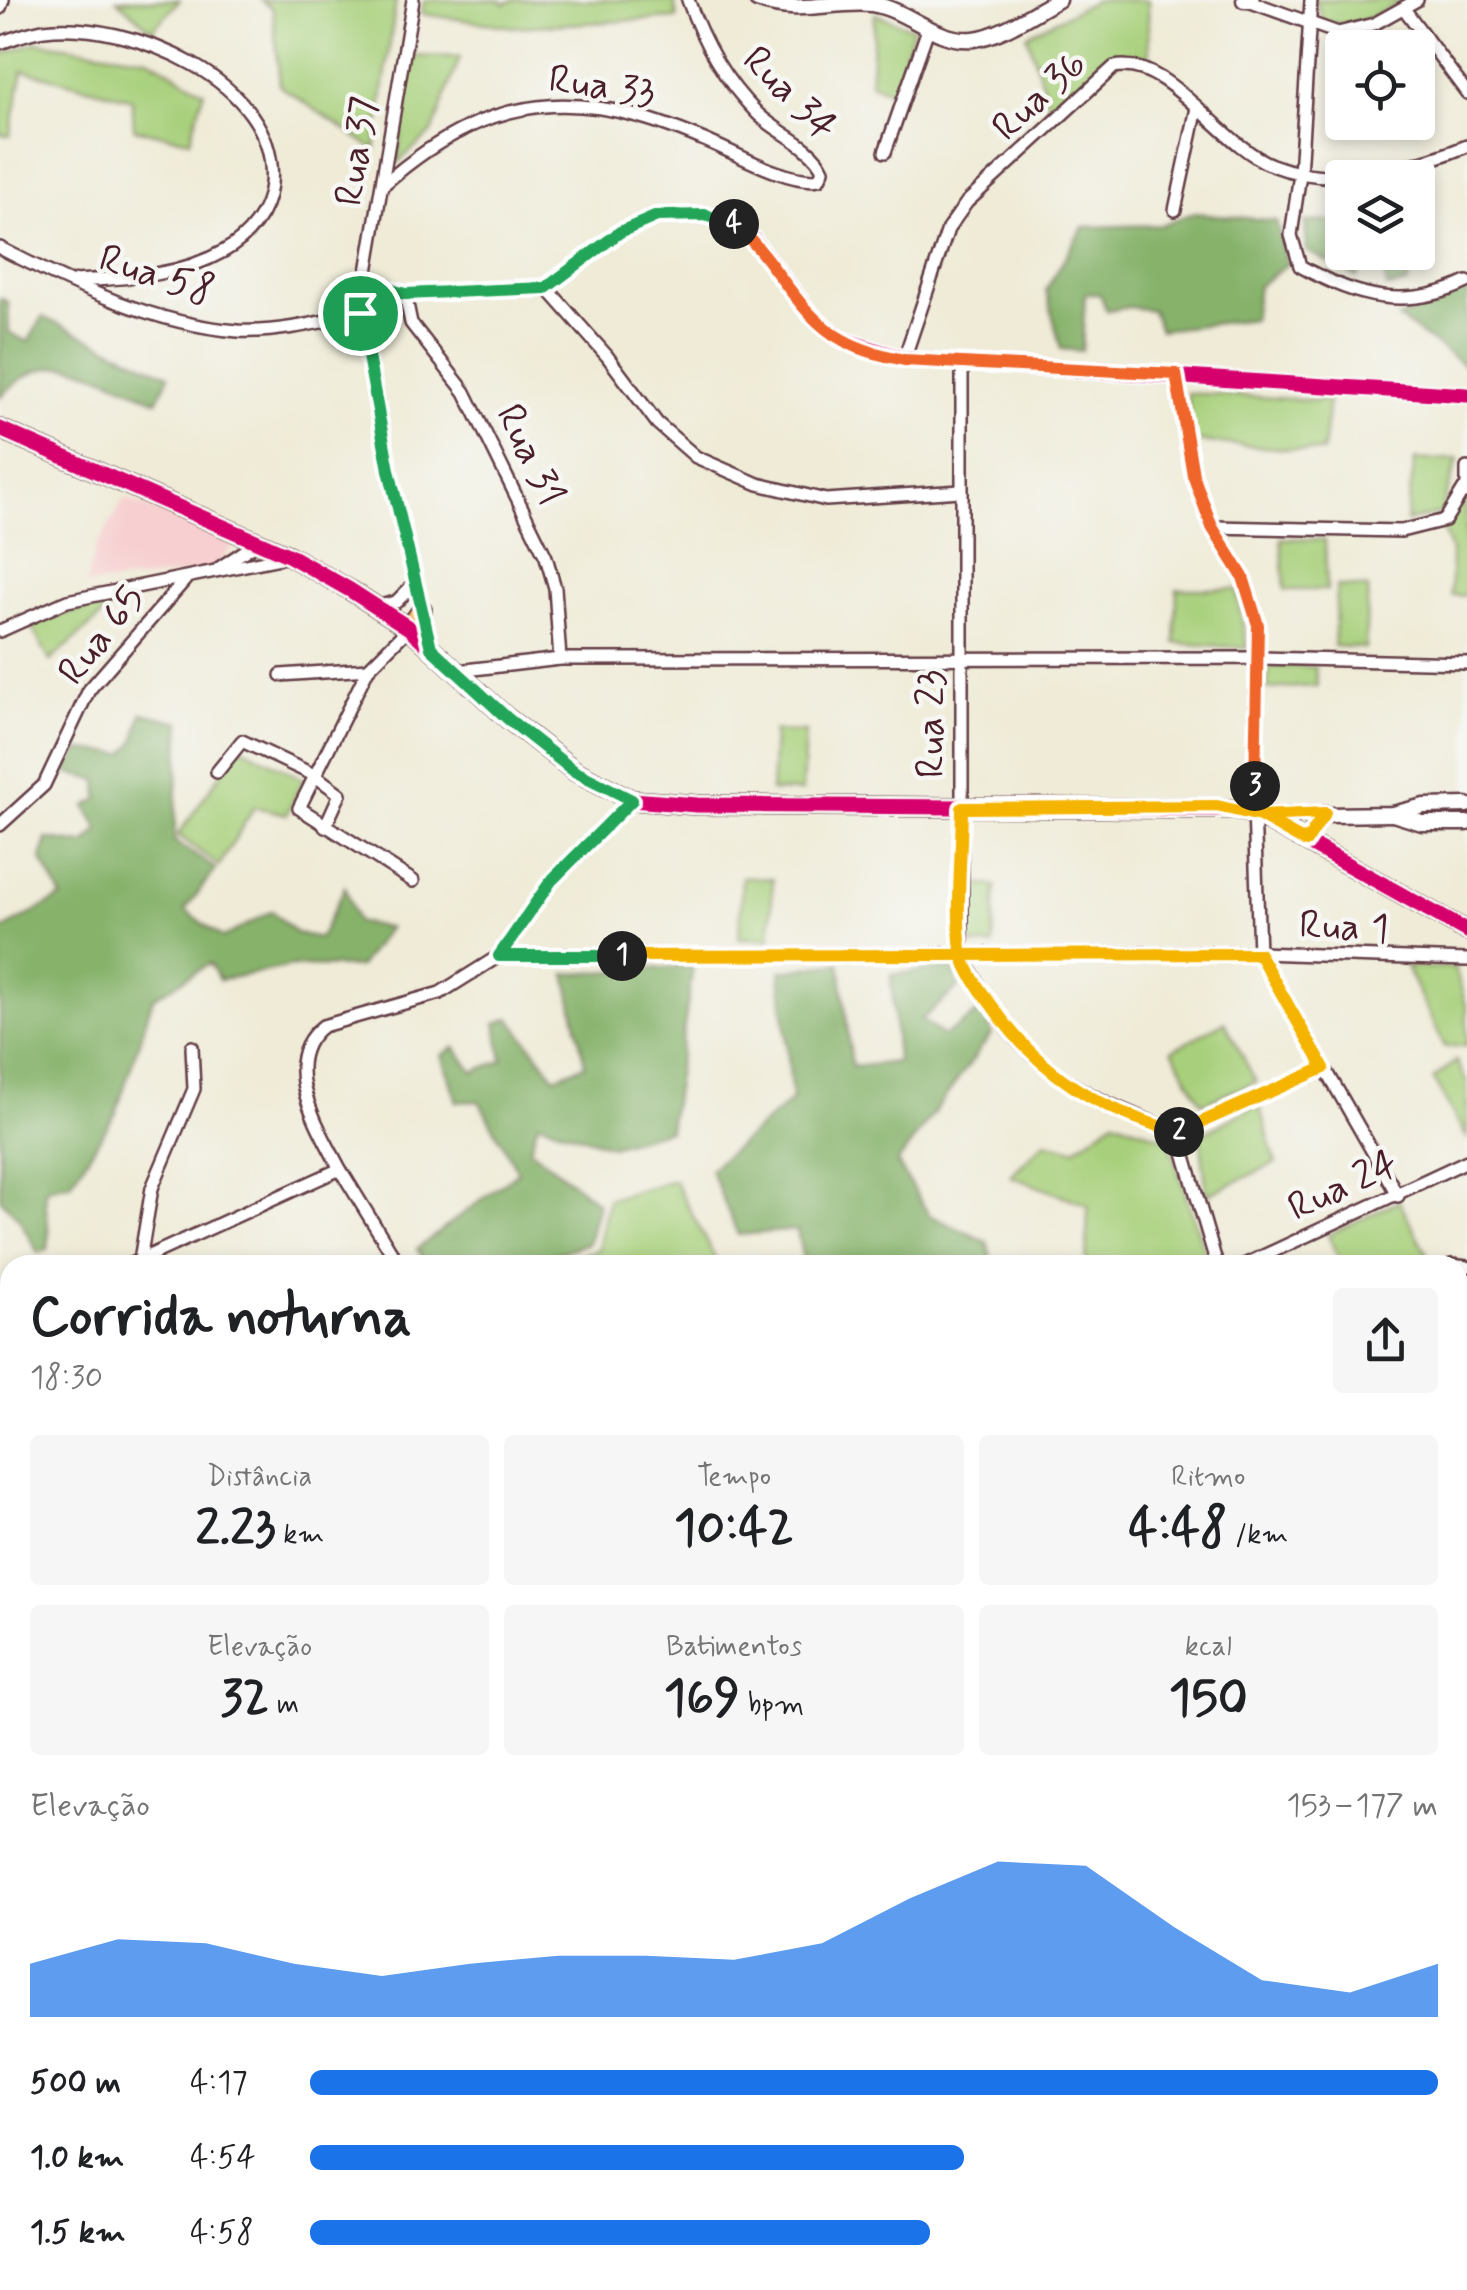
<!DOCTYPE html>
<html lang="pt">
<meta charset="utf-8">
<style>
body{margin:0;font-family:Mynerve,sans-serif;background:#f6f6f6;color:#202124;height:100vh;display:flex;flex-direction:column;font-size:38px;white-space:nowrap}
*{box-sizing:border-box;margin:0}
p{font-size:32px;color:#757577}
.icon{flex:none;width:55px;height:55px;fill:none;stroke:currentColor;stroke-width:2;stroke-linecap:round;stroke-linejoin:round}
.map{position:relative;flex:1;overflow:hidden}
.panel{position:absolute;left:0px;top:1255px;width:1468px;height:1035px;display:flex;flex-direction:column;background:#fff;border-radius:30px 30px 0 0;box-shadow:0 5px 15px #0003}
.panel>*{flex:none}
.controls{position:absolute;left:1325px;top:30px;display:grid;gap:20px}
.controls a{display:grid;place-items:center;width:110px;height:110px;border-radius:10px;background:#fff;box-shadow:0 5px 15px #0003;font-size:50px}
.pin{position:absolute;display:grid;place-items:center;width:85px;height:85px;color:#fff;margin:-42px;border:5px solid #fff;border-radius:50%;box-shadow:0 2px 10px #0007}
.km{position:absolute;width:50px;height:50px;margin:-25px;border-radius:50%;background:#222;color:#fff;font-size:28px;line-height:50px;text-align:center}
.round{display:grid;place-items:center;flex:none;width:105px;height:105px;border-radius:10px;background:#f6f6f6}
.summary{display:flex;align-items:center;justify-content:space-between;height:170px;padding:0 30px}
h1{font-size:55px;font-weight:700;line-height:75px}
.metrics{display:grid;grid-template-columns:repeat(3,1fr);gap:15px;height:170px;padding:10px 30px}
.metrics div{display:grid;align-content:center;border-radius:10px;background:#f6f6f6;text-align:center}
.metrics b{font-size:50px;font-weight:700}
.metrics small{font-size:28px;font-weight:400}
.metrics p{font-size:28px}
.chart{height:280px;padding:20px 30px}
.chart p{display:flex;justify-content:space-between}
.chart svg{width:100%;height:180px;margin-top:10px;fill:#1a73e8;opacity:.7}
ul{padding:0 30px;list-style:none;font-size:32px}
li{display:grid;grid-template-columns:160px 120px 1fr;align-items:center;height:75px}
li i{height:25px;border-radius:12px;background:#1a73e8}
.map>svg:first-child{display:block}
.built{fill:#f7cfd0}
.green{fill:#a8d07b;stroke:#797853;stroke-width:2.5}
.forest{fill:#86b26b;stroke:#68684b;stroke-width:2.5}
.water{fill:#6fb7e7;stroke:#5c6b89;stroke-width:2.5}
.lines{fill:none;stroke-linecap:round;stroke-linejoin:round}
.minor-casing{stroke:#633e45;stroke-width:16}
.tertiary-casing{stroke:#633e45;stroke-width:19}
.primary-casing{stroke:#633e45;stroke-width:22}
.minor{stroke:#fff;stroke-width:11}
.tertiary{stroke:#fff;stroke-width:14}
.primary{stroke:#fcbd6f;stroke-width:18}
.cycleway-casing{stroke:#f6f6f2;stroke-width:21}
.cycleway{stroke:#d6006c;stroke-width:15}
.split-1-casing{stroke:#fff;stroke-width:20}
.split-2-casing{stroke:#fff;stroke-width:20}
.split-3-casing{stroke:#fff;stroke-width:20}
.split-4-casing{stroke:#fff;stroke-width:20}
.split-5-casing{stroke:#fff;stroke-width:20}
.split-1{stroke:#22a559;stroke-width:12}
.split-2{stroke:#f5b400;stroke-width:12}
.split-3{stroke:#f5b400;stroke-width:12}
.split-4{stroke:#f0652b;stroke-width:12}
.split-5{stroke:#22a559;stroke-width:12}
.labels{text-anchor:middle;stroke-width:9;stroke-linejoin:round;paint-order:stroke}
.street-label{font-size:40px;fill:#4a1f2b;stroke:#f6f6f2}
</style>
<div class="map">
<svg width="1467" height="2290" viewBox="0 0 1467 2290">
<rect width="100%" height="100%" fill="#f6f6f2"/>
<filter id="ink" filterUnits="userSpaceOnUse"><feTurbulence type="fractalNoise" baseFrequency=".01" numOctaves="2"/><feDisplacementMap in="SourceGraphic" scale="20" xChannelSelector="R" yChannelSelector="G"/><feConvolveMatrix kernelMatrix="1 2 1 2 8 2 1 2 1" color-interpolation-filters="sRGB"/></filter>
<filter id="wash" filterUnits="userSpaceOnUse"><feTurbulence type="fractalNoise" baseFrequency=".0048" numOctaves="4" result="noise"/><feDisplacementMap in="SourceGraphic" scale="40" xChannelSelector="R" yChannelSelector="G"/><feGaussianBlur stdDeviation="2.25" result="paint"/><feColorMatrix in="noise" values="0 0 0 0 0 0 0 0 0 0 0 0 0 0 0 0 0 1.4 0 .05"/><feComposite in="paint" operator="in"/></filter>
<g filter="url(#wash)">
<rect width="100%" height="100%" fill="#efebd7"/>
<path class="built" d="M124,499L211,531L234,545L216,567L197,573L85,585L98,544Z"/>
<g class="green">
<path d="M117,0H180L152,30Z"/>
<path d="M261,0H396L375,150L280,86L273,10Z"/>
<path d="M424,0H502L504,4L513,0H674L677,18L513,27L422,14Z"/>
<path d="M1096,0H1148L1149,61L1119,59L1051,113L1027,35Z"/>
<path d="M1315,0H1407L1351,26L1323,21Z"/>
<path d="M875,14L913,28L894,93L870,83Z"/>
<path d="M36,42L148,58L204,91L190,140L134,129L132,99L23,70L10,136L0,134V55Z"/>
<path d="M413,56L460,57L432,133L397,163Z"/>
<path d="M1187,393L1329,401L1323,452L1193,441Z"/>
<path d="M1458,459L1441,513L1406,522L1415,460Z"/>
<path d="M1466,498L1467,596L1451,595V552L1442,526Z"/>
<path d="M1281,538L1325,540L1327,590H1285Z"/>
<path d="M1337,586L1368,588L1365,648L1334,646Z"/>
<path d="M1177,589H1236L1247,648L1175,643Z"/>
<path d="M122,598L50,661L30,624Z"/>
<path d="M1269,666L1315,667L1317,686L1267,689Z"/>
<path d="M774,731L805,732L802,792L771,791Z"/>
<path d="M240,746L303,779L287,814L254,807L219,866L178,835Z"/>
<path d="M742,877L773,879L770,939L739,938Z"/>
<path d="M965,884L996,886L993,946L962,944Z"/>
<path d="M1406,967L1455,968L1467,1008V1045L1445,1047Z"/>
<path d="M1225,1022L1256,1082L1202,1103L1172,1050Z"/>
<path d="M1456,1061L1467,1083V1138L1433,1079Z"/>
<path d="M1259,1104L1276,1163L1207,1195L1200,1135Z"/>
<path d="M1114,1120L1168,1139L1209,1265H1086L1088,1205L1010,1176L1045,1142L1075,1149Z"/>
<path d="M674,1180L719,1265H543L598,1250L608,1199Z"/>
<path d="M1399,1201L1432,1264L1342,1265L1328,1235Z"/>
<path d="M1458,1420H1467V1518L1458,1517Z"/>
<path d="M421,2280H527L532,2284L527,2290H426Z"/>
</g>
<g class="forest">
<path d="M1194,213L1276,221L1287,264L1258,286L1253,319L1160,330L1152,310L1130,307L1107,311L1100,294H1085L1082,351L1061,349L1046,290L1083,227L1161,225Z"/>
<path d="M1342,213V252L1409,253L1408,284L1387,288L1382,260L1367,258L1357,277L1307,251L1305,222L1340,221Z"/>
<path d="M1467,289V367L1398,318Z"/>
<path d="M0,298L8,302L9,332L28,342L43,317L169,375L157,401C98,375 54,341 0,397Z"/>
<path d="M142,713L181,722L174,841L216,869L185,910L223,938L272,911L296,933L320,938L345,887L357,922L388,928L359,967L292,966L219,980L210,963L153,998L116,1113L71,1183L46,1188C43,1211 52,1230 48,1249L38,1253L18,1217L0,1199V931L62,897L41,858L47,839L85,844L99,830L86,806L99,799L98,780L66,773L79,750L125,754L135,741Z"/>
<path d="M840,963L852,1067L897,1062L891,975L953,967L959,987L921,1020L944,1036L982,1010L992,1033L897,1163L929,1215L987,1242L993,1265H804L797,1230L738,1235L710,1169L792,1100L780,971Z"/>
<path d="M693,966L669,1130L611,1146L538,1122L530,1149L598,1203L588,1243L522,1265H428L417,1249L518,1172L479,1101L457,1102L442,1055L455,1047L473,1072L503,1060L496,1023L510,1018L555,1077L585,1065L566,974Z"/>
<path d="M1458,1330H1467V1412L1458,1411Z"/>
<path d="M1458,1565L1467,1567V1702L1458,1696Z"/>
<path d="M1458,1733L1467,1740V2085L1458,2089Z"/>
<path d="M179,2280H225L228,2290H183Z"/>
<path d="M623,2280H674V2290H625Z"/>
</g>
<path class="water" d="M0,1357L10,1369V2280H141L144,2290H0Z"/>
</g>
<g filter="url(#ink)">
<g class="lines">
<defs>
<g id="minor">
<path d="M413,0L360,313L389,469L431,647"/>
<path d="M1311,0L1300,174L1291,235L1300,266C1357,298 1406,311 1467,282"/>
<path d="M1248,1L1338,33L1374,24L1417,0"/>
<path d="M0,8L3,0"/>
<path d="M1405,10L1467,93"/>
<path d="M0,43C14,38 29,32 44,30C129,19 281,82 271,184C268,213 249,237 224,251C178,277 127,278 76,281"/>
<path d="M885,152L928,29"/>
<path d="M383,185C501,81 596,88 733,153C754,163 796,184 819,179L823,170C812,145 777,133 758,114C724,80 704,44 688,0"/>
<path d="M1175,210L1197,108"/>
<path d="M0,248C72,285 156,325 238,331C279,333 321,322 360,313"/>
<path d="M365,282L405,294L546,287L620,232L657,216L705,215L730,222L752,238L812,316L840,339L904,359L1467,395"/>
<path d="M546,287L607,356L657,423L696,457L758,484L826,500L961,491"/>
<path d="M405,294L411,323L465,392L546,557L555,588L560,659"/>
<path d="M904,359L948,229L967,202L1114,67C1168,55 1220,145 1272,165C1333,189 1408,170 1467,146"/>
<path d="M962,363V953C1014,1064 1068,1090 1178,1132L1217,1265"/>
<path d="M1176,374L1193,475L1212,527L1243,577L1258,625L1254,809L1259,953L1398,1196"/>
<path d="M1467,468V493"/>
<path d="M1212,527L1401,531L1445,520L1464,489"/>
<path d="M219,568L257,543"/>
<path d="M375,607L396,602L416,582"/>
<path d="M409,628L368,669L299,808L413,881"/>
<path d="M0,631L67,601L290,556"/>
<path d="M457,671L560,659L1260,658L1467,663"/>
<path d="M281,675L368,669"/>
<path d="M217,772L242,741L314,775L340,794L325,827"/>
<path d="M0,825L44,785L89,690L185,580"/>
<path d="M499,956L1259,953L1467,960"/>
<path d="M1178,1132L1324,1068"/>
<path d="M340,1169L399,1265"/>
<path d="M140,1260L152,1188L194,1089L192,1047"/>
<path d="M129,1265L340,1169C319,1128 276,1062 323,1026L440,993L499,956L551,881L632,800"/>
<path d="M1244,1265L1467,1161"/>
<path d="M1451,1265L1467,1267"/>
<path d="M0,1292L10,1286"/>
<path d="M1458,1532L1467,1533"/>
<path d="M1458,1718L1467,1725"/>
<path d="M1458,2212L1467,2209"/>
<path d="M1458,2253L1467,2273"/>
<path d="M163,2280L165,2290"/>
<path d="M302,2280L304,2290"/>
<path d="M761,2280L762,2290"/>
<path d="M981,2280L1000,2290"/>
<path d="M1067,2285L1102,2280"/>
<path d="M546,2290L552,2280"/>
<path d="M784,2290L793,2280"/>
</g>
<g id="tertiary">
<path d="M757,0C800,16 833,0 872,4C909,10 936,43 974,39C1002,36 1033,12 1058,0"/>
<path d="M1244,0H1252"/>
<path d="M1393,814L1422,823H1467"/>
<path d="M1261,816L1393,814L1424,806L1467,805"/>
<path d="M1305,842L1325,813"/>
</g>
<g id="primary">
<path d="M0,429L290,556L350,590L409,628L507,718L575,771L632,800L697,805L1235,809L1260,816L1467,931"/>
<path d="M409,628L422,610"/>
</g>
</defs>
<use href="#minor" class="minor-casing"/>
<use href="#tertiary" class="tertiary-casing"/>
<use href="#primary" class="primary-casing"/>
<use href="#minor" class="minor"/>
<use href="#tertiary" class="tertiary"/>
<use href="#primary" class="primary"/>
<defs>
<g id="cycleway">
<path d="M365,282L405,294L546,287L620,232L657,216L705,215L730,222L752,238L812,316L840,339L904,359L1467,395"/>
<path d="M0,429L290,556L350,590L409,628L507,718L575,771L632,800L697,805L1235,809L1260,816L1467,931"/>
</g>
</defs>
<use href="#cycleway" class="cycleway-casing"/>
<use href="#cycleway" class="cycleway"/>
</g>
</g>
<g class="lines" filter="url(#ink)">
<defs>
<path id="split-1" d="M360,313L389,470L431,648L507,718L574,771L632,800L551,881L499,956H622"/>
<path id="split-2" d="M622,956L1259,954L1324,1068L1179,1132"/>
<path id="split-3" d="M1179,1132C1099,1110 1040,1075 993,1007C981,991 967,973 962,954C955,924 962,844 962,808L1217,806L1260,816L1325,813L1306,842L1260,816L1254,814L1255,786"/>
<path id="split-4" d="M734,224C775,257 796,315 843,340C862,351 883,355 904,360L1176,374L1193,475L1212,527L1243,577L1258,625L1255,786"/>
<path id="split-5" d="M360,313L365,282L405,294L546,288L620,232L657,216L705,215L734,224"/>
</defs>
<use href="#split-1" class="split-1-casing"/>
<use href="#split-2" class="split-2-casing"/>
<use href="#split-3" class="split-3-casing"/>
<use href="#split-4" class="split-4-casing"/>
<use href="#split-5" class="split-5-casing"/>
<use href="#split-1" class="split-1"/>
<use href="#split-2" class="split-2"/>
<use href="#split-3" class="split-3"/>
<use href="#split-4" class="split-4"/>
<use href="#split-5" class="split-5"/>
</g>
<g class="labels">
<g class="street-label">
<text transform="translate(602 84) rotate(8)" y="14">Rua 33</text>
<text transform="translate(791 92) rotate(45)" y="14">Rua 34</text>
<text transform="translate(1038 94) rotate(-43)" y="14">Rua 36</text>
<text transform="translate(355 151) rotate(-81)" y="14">Rua 37</text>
<text transform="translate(157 273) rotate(18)" y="14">Rua 58</text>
<text transform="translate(532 454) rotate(64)" y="14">Rua 31</text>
<text transform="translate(100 634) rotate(-52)" y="14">Rua 65</text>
<text transform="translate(929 724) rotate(-90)" y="14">Rua 23</text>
<text transform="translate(1344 925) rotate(3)" y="14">Rua 1</text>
<text transform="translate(1342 1184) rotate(-25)" y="14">Rua 24</text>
</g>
</g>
</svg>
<div class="controls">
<a><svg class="icon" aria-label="locate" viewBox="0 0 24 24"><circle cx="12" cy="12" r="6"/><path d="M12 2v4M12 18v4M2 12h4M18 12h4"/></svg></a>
<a><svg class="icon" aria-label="layers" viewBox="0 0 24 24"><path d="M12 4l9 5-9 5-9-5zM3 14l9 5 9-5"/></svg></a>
</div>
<div class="pin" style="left:360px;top:313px;background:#1e9e55"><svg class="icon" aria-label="arrive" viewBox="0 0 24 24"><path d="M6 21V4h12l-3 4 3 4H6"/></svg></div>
<b class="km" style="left:622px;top:956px">1</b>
<b class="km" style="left:1179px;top:1132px">2</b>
<b class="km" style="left:1255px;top:786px">3</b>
<b class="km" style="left:734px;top:224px">4</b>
<section class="panel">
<div class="summary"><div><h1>Corrida noturna</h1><p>18:30</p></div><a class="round"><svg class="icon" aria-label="share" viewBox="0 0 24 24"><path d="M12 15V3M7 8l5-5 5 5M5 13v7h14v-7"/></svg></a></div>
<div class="metrics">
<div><p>Distância</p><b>2.23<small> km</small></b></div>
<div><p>Tempo</p><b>10:42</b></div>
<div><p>Ritmo</p><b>4:48<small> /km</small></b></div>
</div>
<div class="metrics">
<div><p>Elevação</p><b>32<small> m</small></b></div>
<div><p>Batimentos</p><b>169<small> bpm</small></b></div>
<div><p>kcal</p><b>150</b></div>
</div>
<div class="chart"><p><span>Elevação</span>153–177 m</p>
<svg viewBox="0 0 160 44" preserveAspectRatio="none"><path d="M0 44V31L10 25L20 26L30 31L40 34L50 31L60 29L70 29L80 30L90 26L100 15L110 6L120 7L130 22L140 35L150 38L160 31V44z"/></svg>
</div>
<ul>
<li><b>500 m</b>4:17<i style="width:100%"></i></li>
<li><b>1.0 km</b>4:54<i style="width:58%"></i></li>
<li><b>1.5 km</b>4:58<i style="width:55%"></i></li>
</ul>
</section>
</div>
